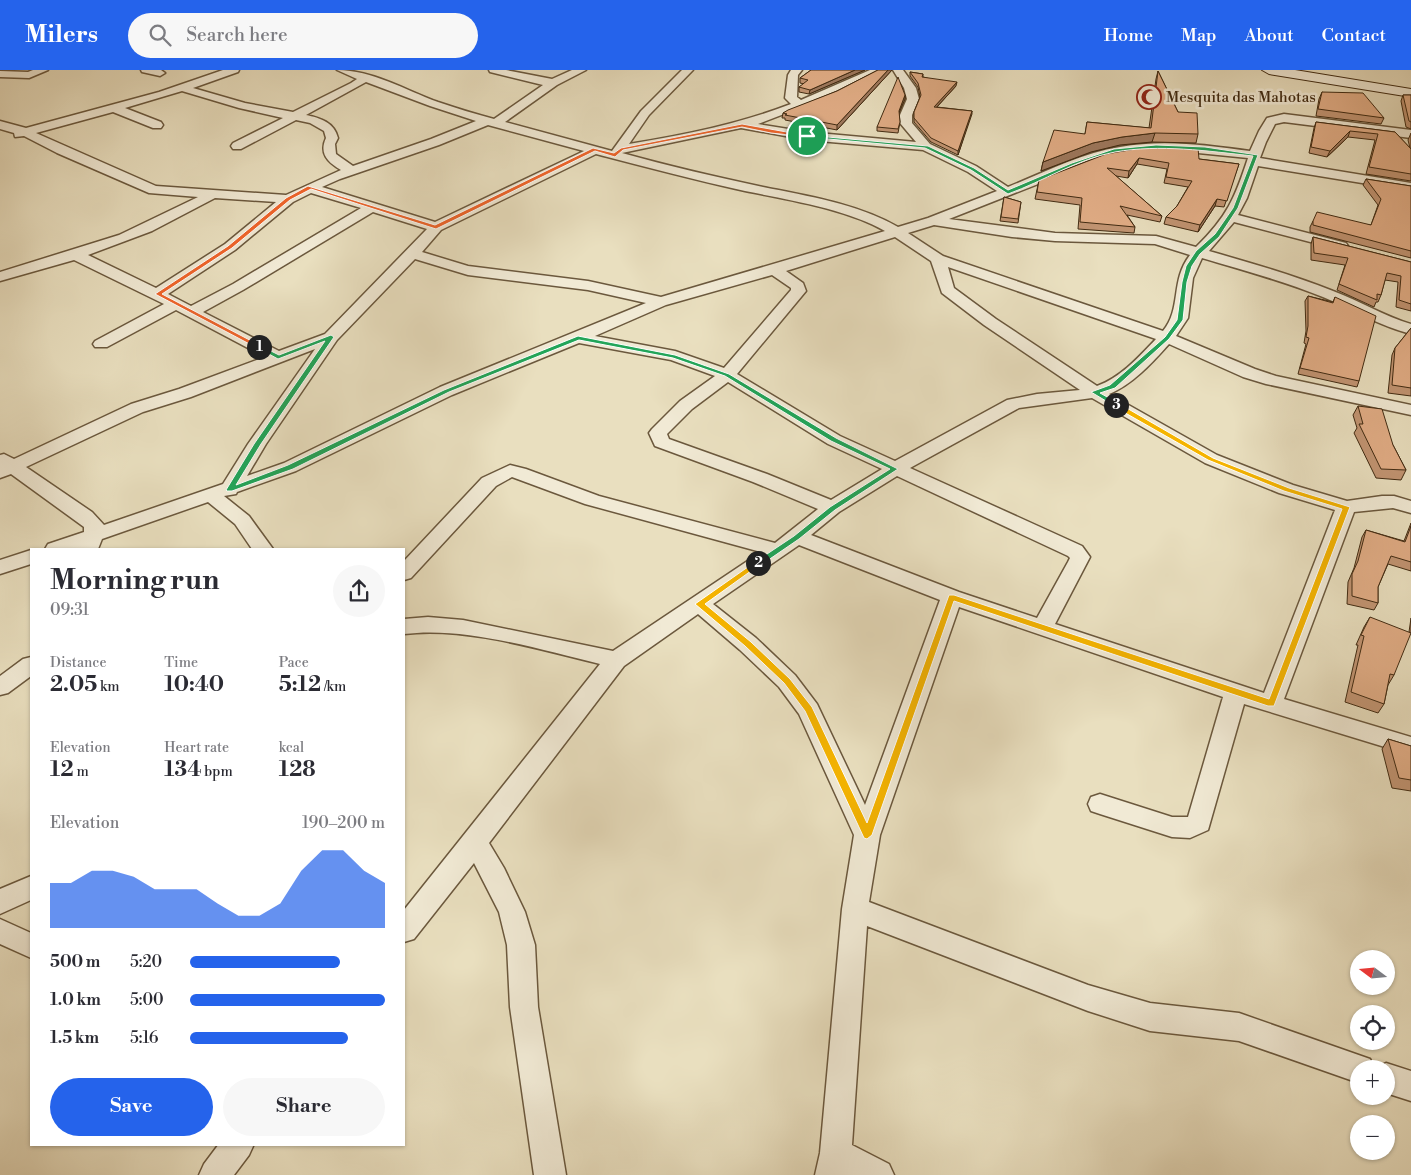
<!DOCTYPE html>
<meta charset="utf-8">
<style>
body{margin:0;font-family:"Libre Bodoni",serif;background:#f7f7f7;color:#2b2b33;height:100vh;display:flex;flex-direction:column;font-size:19px;white-space:nowrap}
*{box-sizing:border-box;margin:0}
p{font-size:16px;color:#7c7c81}
.icon{flex:none;width:28px;height:28px;fill:none;stroke:currentColor;stroke-width:2;stroke-linecap:round;stroke-linejoin:round}
.map{position:relative;flex:1;overflow:hidden}
.details{position:absolute;left:30px;top:478px;width:375px;height:598px;display:flex;flex-direction:column;background:#fff;border-radius:0px;box-shadow:0 1px 4px #0004}
.details>*{flex:none}
.needle{width:32px;rotate:286deg}
.buttons{position:absolute;left:1350px;top:880px;display:grid;gap:10px}
.buttons a{display:grid;place-items:center;width:45px;height:45px;border-radius:50%;background:#fff;box-shadow:0 1px 4px #0004;font-size:25px}
.pin{position:absolute;display:grid;place-items:center;width:42px;height:42px;color:#fff;margin:-21px;border:2px solid #fff;border-radius:50%;box-shadow:0 1px 5px #0007}
.km{position:absolute;width:25px;height:25px;margin:-12px;border-radius:50%;background:#222;color:#fff;font-size:14px;line-height:25px;text-align:center}
.round{display:grid;place-items:center;flex:none;width:52px;height:52px;border-radius:26px;background:#f7f7f7}
.headline{display:flex;align-items:center;justify-content:space-between;height:85px;padding:0 20px}
h1{font-size:28px;font-weight:800;line-height:38px}
.stats{display:grid;grid-template-columns:repeat(3,1fr);gap:8px;height:85px;padding:5px 20px}
.stats div{display:grid;align-content:center}
.stats b{font-size:21px;font-weight:800}
.stats small{font-size:14px;font-weight:400}
.stats p{font-size:14px}
.chart{height:140px;padding:10px 20px}
.chart p{display:flex;justify-content:space-between}
.chart svg{width:100%;height:90px;margin-top:5px;fill:#2563eb;opacity:.7}
.primary-button{display:flex;gap:10px;margin-top:auto;padding:10px 20px}
.primary-button a{flex:1;height:58px;border-radius:30px;background:#2563eb;color:#fff;font-size:20px;font-weight:800;line-height:58px;text-align:center}
.primary-button a+a{background:#f7f7f7;color:#2b2b33}
ul{padding:0 20px;list-style:none;font-size:16px}
li{display:grid;grid-template-columns:80px 60px 1fr;align-items:center;height:38px}
li i{height:12px;border-radius:6px;background:#2563eb}
header{display:flex;align-items:center;gap:30px;box-sizing:border-box;height:70px;padding:0 25px;background:#2563eb;color:#fff}
header strong{font-size:24px}
nav{display:flex;gap:28px;margin-inline-start:auto;font-size:18px}
.search{width:350px;height:45px;background:#f7f7f7;display:flex;align-items:center;gap:12px;box-sizing:border-box;padding:0 18px;border-radius:28px;color:#7c7c81;font-size:19px}
.map>svg:first-child{display:block}
.lines{fill:none;stroke-linecap:round;stroke-linejoin:round}
.street-casing{stroke:#6b583d;stroke-width:3}
.secondary-casing{stroke:#412b12;stroke-width:2}
.street{fill:#f1ead5;fill-rule:evenodd}
.secondary{fill:#f1ead5;fill-rule:evenodd}
.wall{fill:#c29573;stroke:#412b12}
.shaded-wall{fill:#9e795e;stroke:#412b12}
.building{fill:#e1ad86;stroke:#412b12}
.split-1{fill:#f0652b;stroke:#fff}
.split-2{fill:#22a559;stroke:#fff}
.split-3{fill:#f5b400;stroke:#fff}
.split-4{fill:#22a559;stroke:#fff}
.labels{text-anchor:middle;stroke-width:5;stroke-linejoin:round;paint-order:stroke}
.far-poi-label{font-size:15px;fill:#412b12;stroke:#f1ead5;text-anchor:start}
</style>
<header>
<strong>Milers</strong>
<div class="search"><svg class="icon" aria-label="search" viewBox="0 0 24 24"><circle cx="10" cy="10" r="6"/><path d="M15 15l6 6"/></svg>Search here</div>
<nav><a>Home</a><a>Map</a><a>About</a><a>Contact</a></nav>
</header>
<div class="map">
<svg width="1411" height="1105" viewBox="0 0 1411 1105">
<rect width="100%" height="100%" fill="#e9dfbf"/>
<filter id="stains"><feTurbulence type="fractalNoise" baseFrequency=".004" numOctaves="4"/><feColorMatrix values="0 0 0 0 .2 0 0 0 0 .09 0 0 0 0 .02 0 0 0 .5 -.17"/></filter>
<radialGradient id="worn" r=".72"><stop offset=".6" stop-color="#630" stop-opacity="0"/><stop offset="1" stop-color="#630" stop-opacity=".3"/></radialGradient>
<g class="lines">
<defs>
<g id="street">
<path d="M33,0H48L29,8L0,7V1L28,2Z"/>
<path d="M141,0H161L165,3L160,6L142,2Z"/>
<path d="M223,0H239L238,2L193,18L245,33L293,42L351,13L357,9L337,0C372,0 405,20 438,32C456,38 475,44 494,49L543,15L490,2L489,0H506L552,9L572,0H586L557,15L505,52L612,81L641,41L682,0H693L649,45L629,74C684,65 739,54 791,34L785,28L788,5L791,0H802L798,5L797,27L801,30L870,0H884L836,24L758,54L807,62L916,72L900,53V45L907,29L904,18L893,0H903L916,18L919,29L912,45V53L930,74L976,96L1008,117C1045,102 1082,83 1120,77C1163,69 1207,75 1250,81L1259,61L1267,48L1284,44L1411,60V68L1284,52L1275,54L1266,72L1260,88L1411,113V121L1258,96L1247,128L1238,145L1346,173L1348,176L1346,179L1341,180L1234,152L1209,181C1251,193 1293,205 1333,221C1360,231 1384,246 1411,254V264C1379,256 1353,239 1323,227C1283,211 1243,200 1202,188L1193,208L1188,248L1176,266L1255,299L1276,306L1411,335V345L1266,314L1243,307L1169,274C1152,293 1132,315 1109,324L1217,385L1293,415L1347,431L1382,426H1394L1411,431V443L1393,438L1354,442L1284,629L1411,667V685L1244,634L1208,760L1190,768L1172,767L1100,744L1091,741L1088,734L1091,727L1100,724L1172,747H1188L1223,627L959,537L880,765L869,832L1088,915L1150,933L1239,943L1370,989L1375,999H1359V1013L1239,971L1150,961L1088,941L867,856L852,1075L889,1094L894,1105H815L820,1083L842,839L854,765L799,644L779,617L740,580L698,544L624,596L489,773L504,798L525,842L535,875L538,937L566,1105H534L510,937L507,875L499,842L474,793L414,869L404,872V840L600,594C541,580 465,556 404,564V549L428,547L463,550L613,581L761,482L585,434L512,407L496,416L411,508L404,510V491L482,408L510,395L526,399L599,426L775,473L818,439L753,412L655,376L649,363L652,359L680,331L715,306L671,290L579,273L452,325L296,401L237,422L236,424L224,426L249,446L273,479H252L235,454L208,432L102,469L98,479H45L48,474L84,462V457L11,404L0,408V385L4,384L14,389L131,334L179,319L265,287L176,240L107,277H95L93,274L95,271L164,234L74,190L0,211V202L119,165L198,127L149,123L57,83L24,66L15,67L14,63L0,59V51L26,58L159,22ZM366,12L430,36L476,51L431,69L353,96L336,84L335,74L338,68C334,52 320,48 306,45ZM182,21L239,38L283,48L233,73L231,76L233,79H241L296,50L310,53L324,61L326,68C319,83 327,92 341,100L286,125L156,116L36,63L113,42L153,58H161L163,55L161,52L125,38ZM488,55L584,81L435,152L322,117L340,109L439,75ZM741,58L807,70L923,80L968,102L997,121L928,148L898,157C858,134 808,126 763,117C716,107 669,96 622,83ZM1178,81L1248,88C1235,128 1227,147 1196,177L1156,166L1055,163L949,149L1104,88L1139,82ZM596,84C646,97 695,110 745,121C789,130 847,139 885,161L661,227L588,211L468,196L422,182L441,160ZM311,123L361,138L233,214L191,236L168,224L235,180L293,132ZM215,128L276,132L225,174L156,218L88,185L152,161ZM373,142L427,159L325,264L279,281L203,242L243,220ZM934,155L1012,167L1055,171L1155,174L1190,185C1170,211 1182,238 1163,261L943,186L908,163ZM895,167L931,191L942,223L984,255L1080,320L1037,324L1007,330L895,391L840,366L737,304L806,221L803,213L786,201ZM415,189L468,205L588,220L646,233L440,317L284,393L247,406L266,374L337,270ZM948,197L1156,269C1139,287 1120,308 1097,316L996,249L954,218ZM772,205L791,218V220L724,298L675,281L595,266L666,235ZM315,279L248,374L223,414L104,455L92,442L26,397L143,342L191,327ZM728,312L828,374L882,399L831,430L767,404L669,369L667,364L692,339ZM1092,328L1205,393L1279,423L1335,440L1264,623L1055,554L1090,487L1082,476L910,398L1019,338ZM897,406L1068,486L1070,488L1068,492L1037,548L959,522L811,465L839,442ZM799,475L940,530L865,735L817,634L795,605L756,568L713,534Z"/>
<path d="M31,480V494L0,504V490Z"/>
<path d="M31,587V606L8,623L0,625V606L23,589Z"/>
<path d="M31,806V830L0,844V819Z"/>
<path d="M0,849L31,863V888L0,874Z"/>
<path d="M1386,993L1411,1001V1031L1386,1023V999H1375Z"/>
<path d="M219,1074H254L249,1085L234,1105H199L204,1094Z"/>
</g>
<path id="secondary" d="M1262,0H1295L1411,19V27L1269,4Z"/>
</defs>
<use href="#street" class="street-casing"/>
<use href="#secondary" class="secondary-casing"/>
<use href="#street" class="street"/>
<use href="#secondary" class="secondary"/>
</g>
<g class="wall">
<path d="M811,0H865L809,24L799,22V17L804,14L800,13V8Z"/>
<path d="M878,0H892L837,60L785,50V48H782L783,43L837,21Z"/>
<path d="M1158,1L1178,42L1198,64L1196,73L1152,72L1120,75L1091,82L1041,101L1043,92L1085,64L1087,52L1149,58L1156,9Z"/>
<path d="M910,2L923,4V7L956,16L937,37L972,41L958,85L931,72L914,52V42L920,27L918,17L910,6Z"/>
<path d="M1322,22L1384,48L1381,54L1316,46L1319,29Z"/>
<path d="M905,25V29L899,43L900,52L898,63L877,61V57Z"/>
<path d="M1403,25H1411V59L1406,57L1401,31Z"/>
<path d="M1316,52L1395,62L1410,78L1408,70L1411,63V111L1366,104L1375,70L1348,67L1327,87L1309,83L1314,58Z"/>
<path d="M1106,84L1199,89L1239,94L1224,137L1215,136L1198,162L1164,154L1166,147L1177,136L1188,117L1164,113L1167,99L1137,94L1128,108L1116,106L1162,146L1160,152L1127,145L1135,157L1134,163L1078,159L1080,135L1035,129L1039,110Z"/>
<path d="M1366,109L1411,116V188L1310,162V157L1313,151L1371,155L1378,135L1363,115Z"/>
<path d="M1004,127L1021,132L1018,153L1000,151Z"/>
<path d="M1313,167L1411,192V241L1396,237L1398,212L1385,210L1381,225L1378,232H1376L1374,237L1337,220L1345,195L1311,190V174Z"/>
<path d="M1308,226L1333,232L1335,227L1359,311L1357,317L1298,304L1306,274L1304,273L1306,261L1305,231Z"/>
<path d="M1411,258V326L1388,323L1392,285L1395,278Z"/>
<path d="M1358,336L1393,375L1406,400L1401,410L1376,408L1354,363L1357,358L1353,345Z"/>
<path d="M1411,453V501L1388,494L1378,517V533L1374,540L1347,534L1348,512L1354,498L1362,467L1366,460L1404,471Z"/>
<path d="M1370,547L1394,605L1388,615L1384,634L1378,643L1345,632L1358,575H1356L1364,557Z"/>
<path d="M1411,548V563L1409,562Z"/>
<path d="M1388,669L1411,676V721L1392,718L1382,679Z"/>
</g>
<g class="shaded-wall">
<path d="M855,0H865L809,24L810,20Z"/>
<path d="M888,0H892L837,60V55Z"/>
<path d="M957,12L956,16L934,40V37Z"/>
<path d="M905,25V29L898,45L899,41Z"/>
<path d="M972,41V44L958,85V81Z"/>
<path d="M1350,61L1348,67L1327,87L1330,81Z"/>
<path d="M1155,63L1152,72L1120,75L1091,82L1041,101L1043,92L1093,73L1122,67Z"/>
<path d="M1139,88L1137,94L1128,108L1129,101Z"/>
<path d="M1217,129L1215,136L1198,162L1200,155Z"/>
</g>
<g class="building">
<path d="M811,0H855L810,20L799,17L808,10L800,8Z"/>
<path d="M878,0H888L837,55L785,45L787,44L783,43L788,40L837,21Z"/>
<path d="M1158,1L1178,42L1197,43L1198,64L1155,63L1122,67L1093,73L1043,92L1054,60L1085,64L1087,52L1151,58Z"/>
<path d="M910,2L923,4L922,7L957,12L934,37L972,41L958,81L931,68L914,48V42L921,25L918,13Z"/>
<path d="M898,7L905,25L899,41L900,52L898,59L877,57Z"/>
<path d="M1322,22L1363,23L1384,48L1318,39Z"/>
<path d="M1403,25H1411V52L1409,51Z"/>
<path d="M1316,52L1395,62L1411,79V104L1369,97L1378,64L1350,61L1330,81L1311,77Z"/>
<path d="M1180,77L1198,78L1199,89L1239,94L1227,131L1217,129L1200,155L1166,147L1177,136L1192,111L1166,107L1169,93L1139,88L1129,101L1107,98L1162,146L1120,136L1135,157L1080,152L1082,128L1037,122L1039,110L1106,84L1141,78Z"/>
<path d="M1366,109L1411,116V181L1313,155V151L1317,142L1371,155L1381,129Z"/>
<path d="M1004,127L1021,132L1018,149L1001,147Z"/>
<path d="M1313,167L1411,192V234L1399,230L1401,206L1387,203L1381,225L1377,224V230L1339,214L1348,188L1314,183Z"/>
<path d="M1308,226L1333,233L1335,227L1376,246L1359,311L1300,298L1309,268L1306,267L1308,256Z"/>
<path d="M1411,258V318L1392,315L1395,278Z"/>
<path d="M1358,336L1382,339L1393,375L1406,400L1381,399L1359,354H1363Z"/>
<path d="M1411,456V492L1391,486L1378,517V533L1352,526V504L1358,491L1366,460L1405,472Z"/>
<path d="M1370,547L1411,563L1394,605L1390,604L1384,634L1351,622L1364,566L1361,565Z"/>
<path d="M1388,669L1411,676V710L1399,708Z"/>
</g>
<path class="split-1" d="M742,54L809,66L807,67L771,63L742,57L623,80L615,87L595,81L436,159L311,119L290,130L232,178L162,224L261,276V278H257L155,224L228,176L286,128L308,116L435,155L593,78L614,83L621,78Z"/>
<path class="split-2" d="M331,265L334,267L261,374L236,415L288,395L444,320L578,266L675,285L729,304L836,368L898,399L835,440L799,469L761,495H755V492L794,466L830,437L890,399L831,371L725,306L673,288L579,270L449,322L293,399L232,421H227L226,420L254,374L325,271L278,289L256,277L261,276L279,285Z"/>
<path class="split-3" d="M1113,333H1118L1213,388L1289,418L1350,437L1274,636H1268L954,531L872,765L867,769L864,768L805,641L784,613L745,576L695,534L755,492L762,493L705,534L751,572L790,609L812,637L867,753L949,525H954L1269,629L1342,439L1284,421L1208,390L1113,336Z"/>
<path class="split-4" d="M805,65L928,76L974,98L1008,120L1072,93L1114,79L1156,75L1205,77L1258,85L1238,138L1219,167L1200,184L1192,196L1187,212L1183,250L1169,269L1115,318L1100,323L1118,333L1119,335L1116,337L1091,322L1110,315L1165,267L1177,250L1182,212L1186,196L1196,181L1215,164L1233,138L1253,86C1207,81 1160,74 1115,82C1077,89 1044,111 1008,124L971,100L925,78L807,67Z"/>
<defs>
<symbol id="mosque-ring" viewBox="-11 -11 22 22"><circle r="9.5" fill="#f1ead5" stroke="#8f2418" stroke-width="1.5"/><path d="M3.5-4.9A6 6 0 1 0 3.5 4.9A5 5 0 1 1 3.5-4.9Z" fill="#8f2418"/></symbol>
</defs>
<g fill-rule="evenodd">
<use href="#mosque-ring" x="1135" y="13" width="28" height="28"/>
</g>
<g class="labels">
<g class="far-poi-label">
<text x="1166" y="32">Mesquita das Mahotas</text>
</g>
</g>
<rect width="100%" height="100%" filter="url(#stains)"/>
<rect width="100%" height="100%" fill="url(#worn)"/>
</svg>
<div class="buttons">
<a><svg class="needle" viewBox="-14 -14 28 28"><path d="M0-13l5 13h-10z" fill="#e53935"/><path d="M0 13l5-13h-10z" fill="#7c7c81"/></svg></a>
<a><svg class="icon" aria-label="locate" viewBox="0 0 24 24"><circle cx="12" cy="12" r="6"/><path d="M12 2v4M12 18v4M2 12h4M18 12h4"/></svg></a>
<a>+</a>
<a>−</a>
</div>
<div class="pin" style="left:807px;top:66px;background:#1e9e55"><svg class="icon" aria-label="arrive" viewBox="0 0 24 24"><path d="M6 21V4h12l-3 4 3 4H6"/></svg></div>
<b class="km" style="left:259px;top:277px">1</b>
<b class="km" style="left:758px;top:493px">2</b>
<b class="km" style="left:1116px;top:335px">3</b>
<section class="details">
<div class="headline"><div><h1>Morning run</h1><p>09:31</p></div><a class="round"><svg class="icon" aria-label="share" viewBox="0 0 24 24"><path d="M12 15V3M7 8l5-5 5 5M5 13v7h14v-7"/></svg></a></div>
<div class="stats">
<div><p>Distance</p><b>2.05<small> km</small></b></div>
<div><p>Time</p><b>10:40</b></div>
<div><p>Pace</p><b>5:12<small> /km</small></b></div>
</div>
<div class="stats">
<div><p>Elevation</p><b>12<small> m</small></b></div>
<div><p>Heart rate</p><b>134<small> bpm</small></b></div>
<div><p>kcal</p><b>128</b></div>
</div>
<div class="chart"><p><span>Elevation</span>190–200 m</p>
<svg viewBox="0 0 160 44" preserveAspectRatio="none"><path d="M0 44V22L10 22L20 16L30 16L40 19L50 25L60 25L70 25L80 32L90 38L100 38L110 32L120 16L130 6L140 6L150 16L160 22V44z"/></svg>
</div>
<ul>
<li><b>500 m</b>5:20<i style="width:77%"></i></li>
<li><b>1.0 km</b>5:00<i style="width:100%"></i></li>
<li><b>1.5 km</b>5:16<i style="width:81%"></i></li>
</ul>
<div class="primary-button"><a>Save</a><a>Share</a></div>
</section>
</div>
